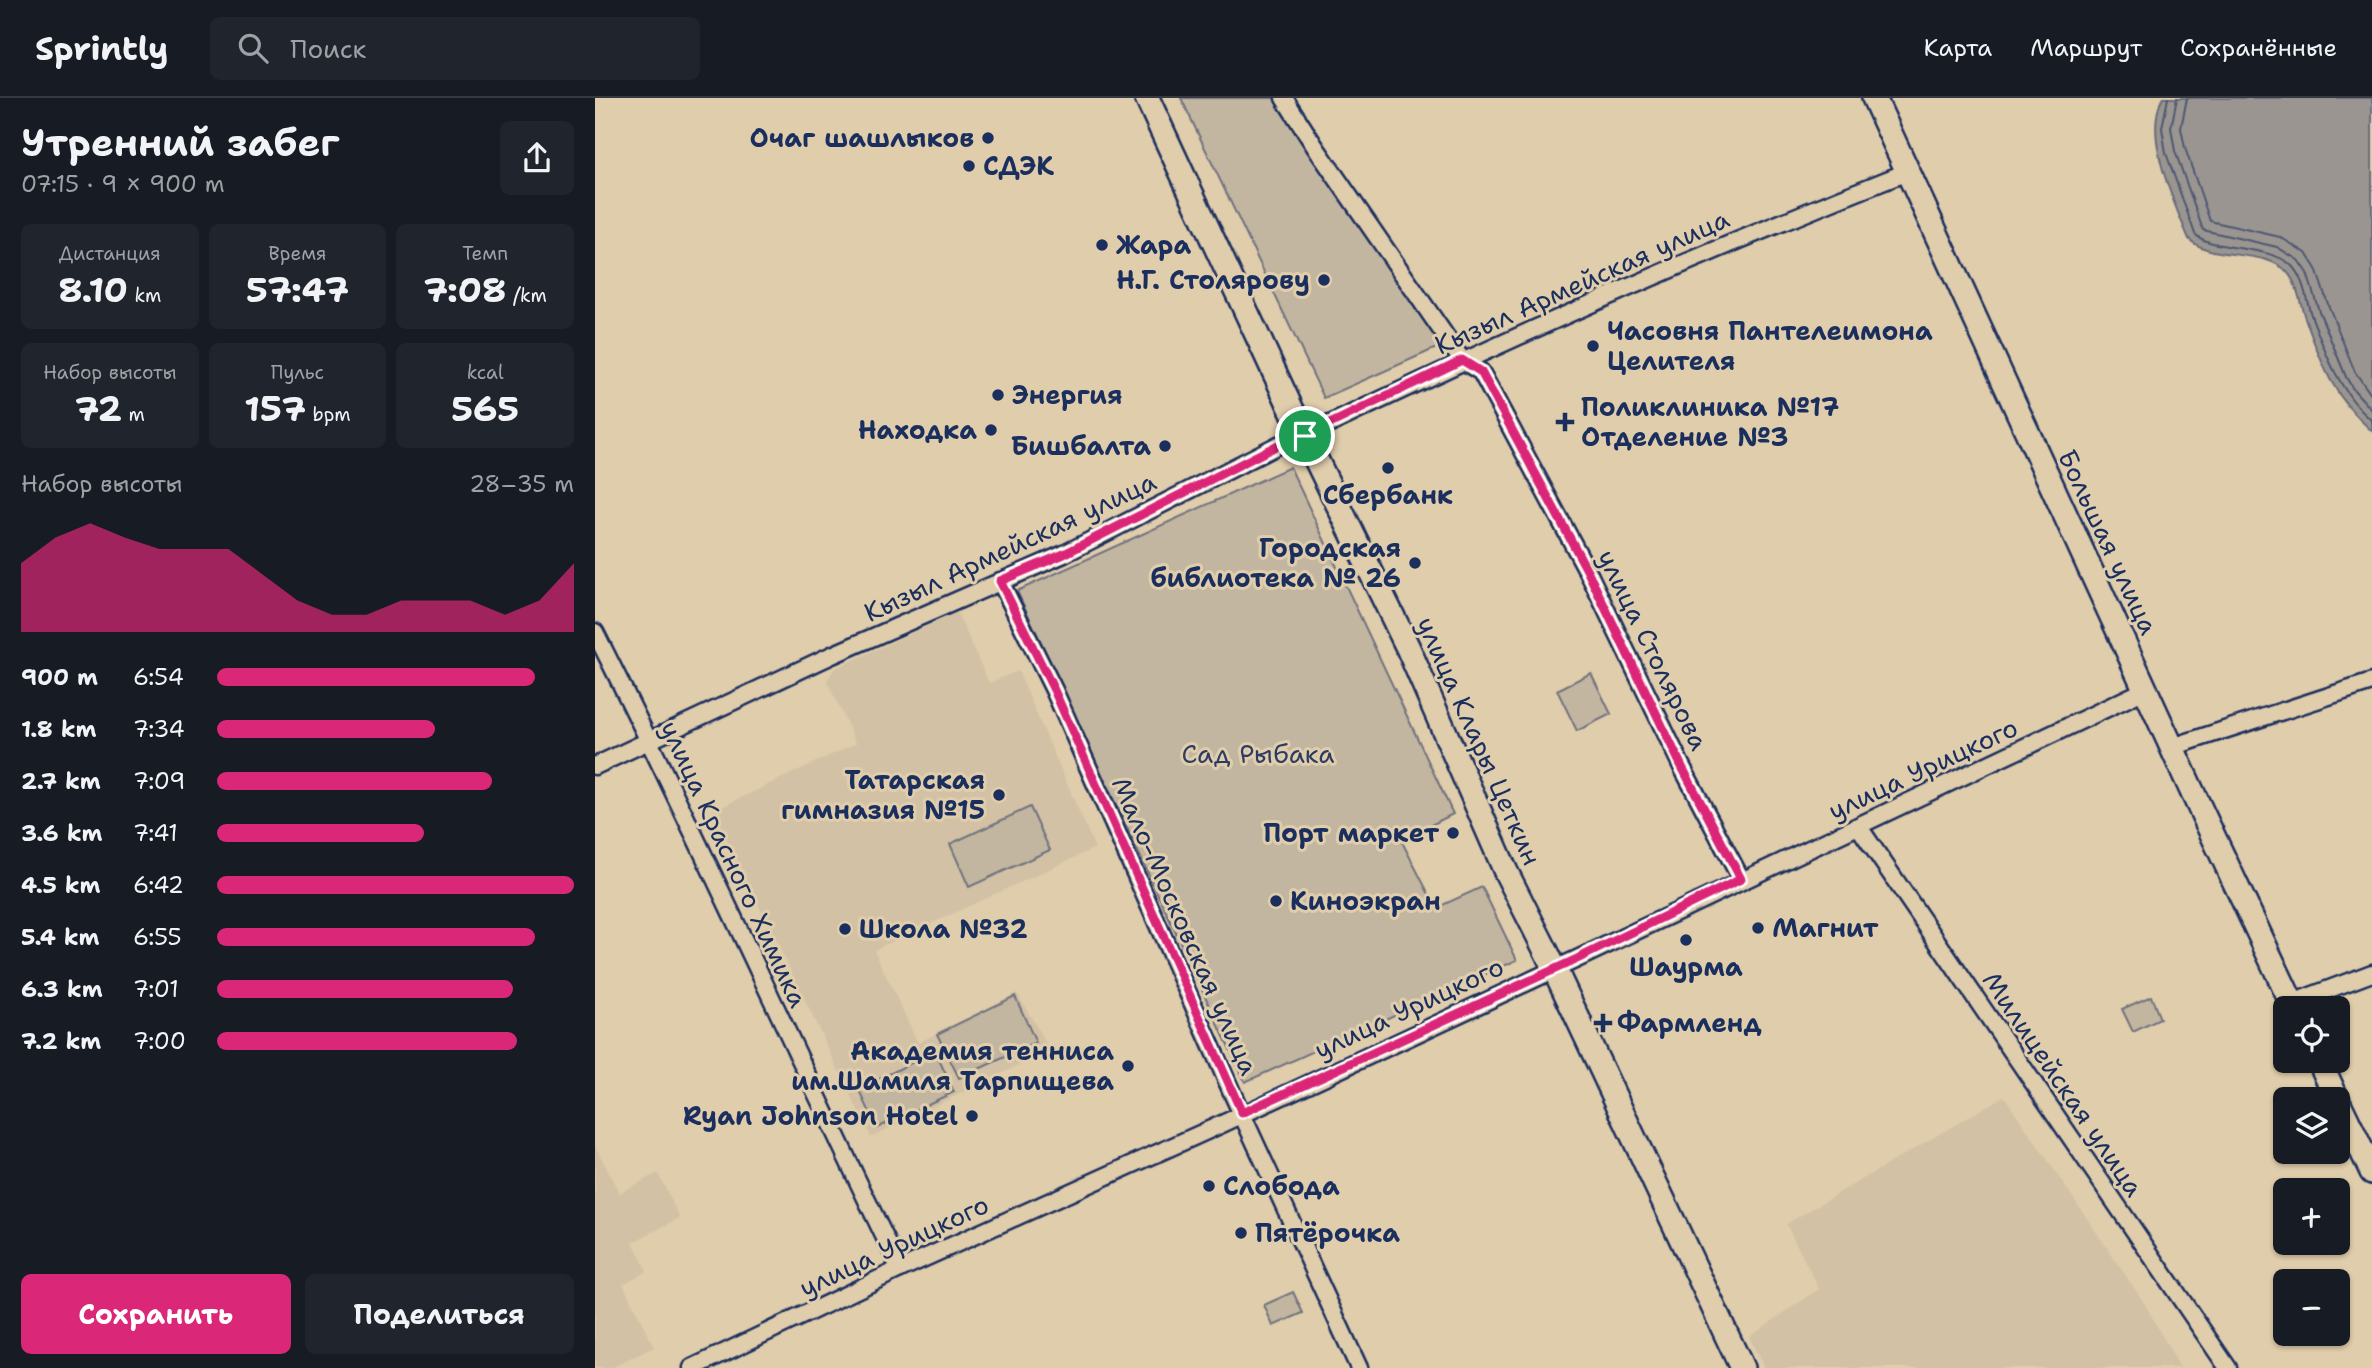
<!DOCTYPE html>
<html lang="ru">
<meta charset="utf-8">
<style>
body{margin:0;font-family:"Shantell Sans",sans-serif;background:#20242c;color:#f1f3f6;height:100vh;display:flex;flex-direction:column;font-size:26px;white-space:nowrap}
*{box-sizing:border-box;margin:0}
p{font-size:23px;color:#9ea1a6}
.icon{flex:none;width:38px;height:38px;fill:none;stroke:currentColor;stroke-width:2;stroke-linecap:round;stroke-linejoin:round}
.map{position:relative;flex:1;overflow:hidden}
.panel{display:flex;flex-direction:column;background:#171b24;width:595px}
.panel>*{flex:none}
.buttons{position:absolute;left:1678px;top:898px;display:grid;gap:14px}
.buttons a{display:grid;place-items:center;width:77px;height:77px;border-radius:10px;background:#171b24;box-shadow:0 2px 5px #0004;font-size:35px}
.pin{position:absolute;display:grid;place-items:center;width:60px;height:60px;color:#fff;margin:-30px;border:4px solid #fff;border-radius:50%;box-shadow:0 2px 7px #0007}
.round{display:grid;place-items:center;flex:none;width:74px;height:74px;border-radius:10px;background:#20242c}
.headline{display:flex;align-items:center;justify-content:space-between;height:119px;padding:0 21px}
h1{font-size:38px;font-weight:700;line-height:52px}
.stats{display:grid;grid-template-columns:repeat(3,1fr);gap:10px;height:119px;padding:7px 21px}
.stats div{display:grid;align-content:center;border-radius:10px;background:#20242c;text-align:center}
.stats b{font-size:35px;font-weight:700}
.stats small{font-size:19px;font-weight:400}
.stats p{font-size:19px}
.chart{height:196px;padding:14px 21px}
.chart p{display:flex;justify-content:space-between}
.chart svg{width:100%;height:126px;margin-top:7px;fill:#db2777;opacity:.7}
.primary-button{display:flex;gap:14px;margin-top:auto;padding:14px 21px}
.primary-button a{flex:1;height:80px;border-radius:10px;background:#db2777;color:#fff;font-size:28px;font-weight:700;line-height:80px;text-align:center}
.primary-button a+a{background:#20242c;color:#f1f3f6}
ul{padding:0 21px;list-style:none;font-size:23px}
li{display:grid;grid-template-columns:112px 84px 1fr;align-items:center;height:52px}
li i{height:18px;border-radius:9px;background:#db2777}
header{display:flex;align-items:center;gap:42px;box-sizing:border-box;height:98px;padding:0 35px;background:#171b24;border-bottom:2px solid #363941}
header strong{font-size:33px}
nav{display:flex;gap:38px;margin-inline-start:auto;font-size:24px}
.search{width:490px;height:63px;background:#20242c;display:flex;align-items:center;gap:18px;box-sizing:border-box;padding:0 24px;border-radius:10px;color:#9ea1a6;font-size:26px}
main{display:flex;flex:1;min-height:0}
.map>svg:first-child{display:block}
.built{fill:#d2c1a5}
.green{fill:#c3b6a0;stroke:#6f727f;stroke-width:2}
.water{fill:#9a9590;stroke:#676c7c;stroke-width:2}
.lines{fill:none;stroke-linecap:round;stroke-linejoin:round}
.shore{stroke:#4e5872;stroke-width:2}
.street-casing{stroke:#1b2f5e;stroke-width:21}
.secondary-casing{stroke:#1b2f5e;stroke-width:28}
.street{stroke:#e0cdab;stroke-width:16}
.secondary{stroke:#e0cdab;stroke-width:23}
.route-casing{stroke:#fff;stroke-width:14}
.route{stroke:#db2777;stroke-width:9}
.poi-dot{fill:#1b2f5e;stroke:#e0cdab;stroke-width:2.5}
.labels{text-anchor:middle;stroke-width:6;stroke-linejoin:round;paint-order:stroke}
.poi-label{font-size:26px;font-weight:bold;fill:#1b2f5e;stroke:#e0cdab;text-anchor:start}
.street-label{font-size:26px;fill:#1b2f5e;stroke:#e0cdab}
.park-label{font-size:26px;fill:#2c3c65;stroke:#e0cdab}
</style>
<header>
<strong>Sprintly</strong>
<div class="search"><svg class="icon" aria-label="search" viewBox="0 0 24 24"><circle cx="10" cy="10" r="6"/><path d="M15 15l6 6"/></svg>Поиск</div>
<nav><a>Карта</a><a>Маршрут</a><a>Сохранённые</a></nav>
</header>
<main>
<section class="panel">
<div class="headline"><div><h1>Утренний забег</h1><p>07:15 · 9 × 900 m</p></div><a class="round"><svg class="icon" aria-label="share" viewBox="0 0 24 24"><path d="M12 15V3M7 8l5-5 5 5M5 13v7h14v-7"/></svg></a></div>
<div class="stats">
<div><p>Дистанция</p><b>8.10<small> km</small></b></div>
<div><p>Время</p><b>57:47</b></div>
<div><p>Темп</p><b>7:08<small> /km</small></b></div>
</div>
<div class="stats">
<div><p>Набор высоты</p><b>72<small> m</small></b></div>
<div><p>Пульс</p><b>157<small> bpm</small></b></div>
<div><p>kcal</p><b>565</b></div>
</div>
<div class="chart"><p><span>Набор высоты</span>28–35 m</p>
<svg viewBox="0 0 160 44" preserveAspectRatio="none"><path d="M0 44V20L10 11L20 6L30 11L40 15L50 15L60 15L70 24L80 33L90 38L100 38L110 33L120 33L130 33L140 38L150 33L160 20V44z"/></svg>
</div>
<ul>
<li><b>900 m</b>6:54<i style="width:89%"></i></li>
<li><b>1.8 km</b>7:34<i style="width:61%"></i></li>
<li><b>2.7 km</b>7:09<i style="width:77%"></i></li>
<li><b>3.6 km</b>7:41<i style="width:58%"></i></li>
<li><b>4.5 km</b>6:42<i style="width:100%"></i></li>
<li><b>5.4 km</b>6:55<i style="width:89%"></i></li>
<li><b>6.3 km</b>7:01<i style="width:83%"></i></li>
<li><b>7.2 km</b>7:00<i style="width:84%"></i></li>
</ul>
<div class="primary-button"><a>Сохранить</a><a>Поделиться</a></div>
</section>
<div class="map">
<svg width="1777" height="1270" viewBox="0 0 1777 1270">
<rect width="100%" height="100%" fill="#e0cdab"/>
<filter id="ink" filterUnits="userSpaceOnUse"><feTurbulence type="fractalNoise" baseFrequency=".0143" numOctaves="2"/><feDisplacementMap in="SourceGraphic" scale="14" xChannelSelector="R" yChannelSelector="G"/><feConvolveMatrix kernelMatrix="1 2 1 2 8 2 1 2 1" color-interpolation-filters="sRGB"/></filter>
<g filter="url(#ink)">
<g class="built">
<path d="M362,514L394,585L423,573L500,750L279,852L323,945L422,895L455,952L276,1039L118,713L261,645L232,583L239,571Z"/>
<path d="M1409,998L1548,1203L1585,1270H1169L1154,1239L1224,1191L1191,1126Z"/>
<path d="M0,1047L24,1095L63,1075L85,1120L38,1144L52,1173L28,1186L59,1249L16,1270H0Z"/>
</g>
<g class="green">
<path d="M586,0H688L745,86L846,248L729,300Z"/>
<path d="M695,369L858,716L806,742L841,810L887,789L922,862L650,984L422,493Z"/>
<path d="M996,575L1016,616L982,633L962,592Z"/>
<path d="M435,709L455,752L374,789L355,746Z"/>
<path d="M420,898L441,945L364,980L342,936Z"/>
<path d="M1556,898L1565,921L1538,934L1527,911Z"/>
<path d="M340,953L359,994L282,1030L264,991Z"/>
<path d="M698,1194L708,1215L678,1228L669,1207Z"/>
</g>
<path class="water" d="M1568,0H1777V333C1738,299 1727,267 1710,220C1705,205 1703,187 1693,175C1672,149 1616,164 1594,141C1579,105 1547,35 1568,0Z"/>
<g class="lines">
<g class="shore">
<path d="M1573,0L1567,30L1571,55L1600,136C1615,153 1675,147 1696,167C1709,180 1711,201 1716,217C1731,257 1745,295 1777,323"/>
<path d="M1582,0L1576,30L1580,53L1608,132L1682,149L1703,162L1712,175L1724,213L1751,279L1758,291L1777,312"/>
<path d="M1592,0L1586,30L1590,50L1615,123L1685,139L1711,155L1721,171L1734,209L1760,274L1777,298"/>
</g>
<defs>
<g id="street">
<path d="M689,0L721,50L867,262L886,274L993,474L1086,667L1146,781"/>
<path d="M405,483L459,592L639,999L764,1270"/>
<path d="M0,534C106,744 202,959 305,1171"/>
<path d="M1577,649L1777,584"/>
<path d="M0,668L237,557L469,456L683,347L710,338C907,243 1108,154 1312,74"/>
<path d="M1264,729L1633,1270"/>
<path d="M1697,905L1777,875"/>
<path d="M97,1270L305,1171L627,1026L982,861L1550,592"/>
</g>
<g id="secondary">
<path d="M552,0L696,310L813,550L911,774L952,855L1147,1270"/>
<path d="M1279,0L1596,691L1699,910"/>
<path d="M1724,962L1742,1001"/>
<path d="M1743,1003L1777,1074"/>
</g>
</defs>
<use href="#street" class="street-casing"/>
<use href="#secondary" class="secondary-casing"/>
<use href="#street" class="street"/>
<use href="#secondary" class="secondary"/>
</g>
</g>
<g class="lines" filter="url(#ink)">
<defs>
<path id="route" d="M867,262L886,274L993,474L1086,667L1146,781L982,861L647,1015L459,592L405,483L469,456L683,347L710,338Z"/>
</defs>
<use href="#route" class="route-casing"/>
<use href="#route" class="route"/>
</g>
<g class="poi-dot">
<circle cx="393" cy="40" r="7"/>
<circle cx="374" cy="68" r="7"/>
<circle cx="507" cy="147" r="7"/>
<circle cx="729" cy="182" r="7"/>
<circle cx="998" cy="248" r="7"/>
<circle cx="403" cy="297" r="7"/>
<path d="M966.5 313.5h7v7h7v7h-7v7h-7v-7h-7v-7h7z"/>
<circle cx="396" cy="332" r="7"/>
<circle cx="570" cy="348" r="7"/>
<circle cx="793" cy="370" r="7"/>
<circle cx="820" cy="465" r="7"/>
<circle cx="404" cy="697" r="7"/>
<circle cx="858" cy="735" r="7"/>
<circle cx="681" cy="803" r="7"/>
<circle cx="1163" cy="830" r="7"/>
<circle cx="250" cy="831" r="7"/>
<circle cx="1091" cy="842" r="7"/>
<path d="M1004.5 914.5h7v7h7v7h-7v7h-7v-7h-7v-7h7z"/>
<circle cx="533" cy="968" r="7"/>
<circle cx="377" cy="1018" r="7"/>
<circle cx="614" cy="1088" r="7"/>
<circle cx="646" cy="1135" r="7"/>
</g>
<g class="labels">
<g class="poi-label">
<text x="379" y="49" text-anchor="end">Очаг шашлыков</text>
<text x="388" y="77">СДЭК</text>
<text x="521" y="156">Жара</text>
<text x="715" y="191" text-anchor="end">Н.Г. Столярову</text>
<text x="1012" y="242">Часовня Пантелеимона<tspan x="1012" dy="30">Целителя</tspan></text>
<text x="417" y="306">Энергия</text>
<text x="986" y="318">Поликлиника №17<tspan x="986" dy="30">Отделение №3</tspan></text>
<text x="382" y="341" text-anchor="end">Находка</text>
<text x="556" y="357" text-anchor="end">Бишбалта</text>
<text x="793" y="406" text-anchor="middle">Сбербанк</text>
<text x="806" y="459" text-anchor="end">Городская<tspan x="806" dy="30">библиотека № 26</tspan></text>
<text x="390" y="691" text-anchor="end">Татарская<tspan x="390" dy="30">гимназия №15</tspan></text>
<text x="844" y="744" text-anchor="end">Порт маркет</text>
<text x="695" y="812">Киноэкран</text>
<text x="1177" y="839">Магнит</text>
<text x="264" y="840">Школа №32</text>
<text x="1091" y="878" text-anchor="middle">Шаурма</text>
<text x="1022" y="934">Фармленд</text>
<text x="519" y="962" text-anchor="end">Академия тенниса<tspan x="519" dy="30">им.Шамиля Тарпищева</tspan></text>
<text x="363" y="1027" text-anchor="end">Ryan Johnson Hotel</text>
<text x="628" y="1097">Слобода</text>
<text x="660" y="1144">Пятёрочка</text>
</g>
<g class="street-label">
<text transform="translate(987 184) rotate(-24)" y="9">Кызыл Армейская улица</text>
<text transform="translate(1513 444) rotate(65)" y="9">Большая улица</text>
<text transform="translate(415 449) rotate(-25)" y="9">Кызыл Армейская улица</text>
<text transform="translate(1058 552) rotate(64)" y="9">улица Столярова</text>
<text transform="translate(884 643) rotate(66)" y="9">улица Клары Цеткин</text>
<text transform="translate(1328 671) rotate(-25)" y="9">улица Урицкого</text>
<text transform="translate(139 766) rotate(65)" y="9">улица Красного Химика</text>
<text transform="translate(590 828) rotate(66)" y="9">Мало-Московская улица</text>
<text transform="translate(814 910) rotate(-25)" y="9">улица Урицкого</text>
<text transform="translate(1468 986) rotate(56)" y="9">Милицейская улица</text>
<text transform="translate(299 1148) rotate(-25)" y="9">улица Урицкого</text>
</g>
<g class="park-label">
<text x="663" y="665">Сад Рыбака</text>
</g>
</g>
</svg>
<div class="buttons">
<a><svg class="icon" aria-label="locate" viewBox="0 0 24 24"><circle cx="12" cy="12" r="6"/><path d="M12 2v4M12 18v4M2 12h4M18 12h4"/></svg></a>
<a><svg class="icon" aria-label="layers" viewBox="0 0 24 24"><path d="M12 4l9 5-9 5-9-5zM3 14l9 5 9-5"/></svg></a>
<a>+</a>
<a>−</a>
</div>
<div class="pin" style="left:710px;top:338px;background:#1e9e55"><svg class="icon" aria-label="arrive" viewBox="0 0 24 24"><path d="M6 21V4h12l-3 4 3 4H6"/></svg></div>
</div>
</main>
